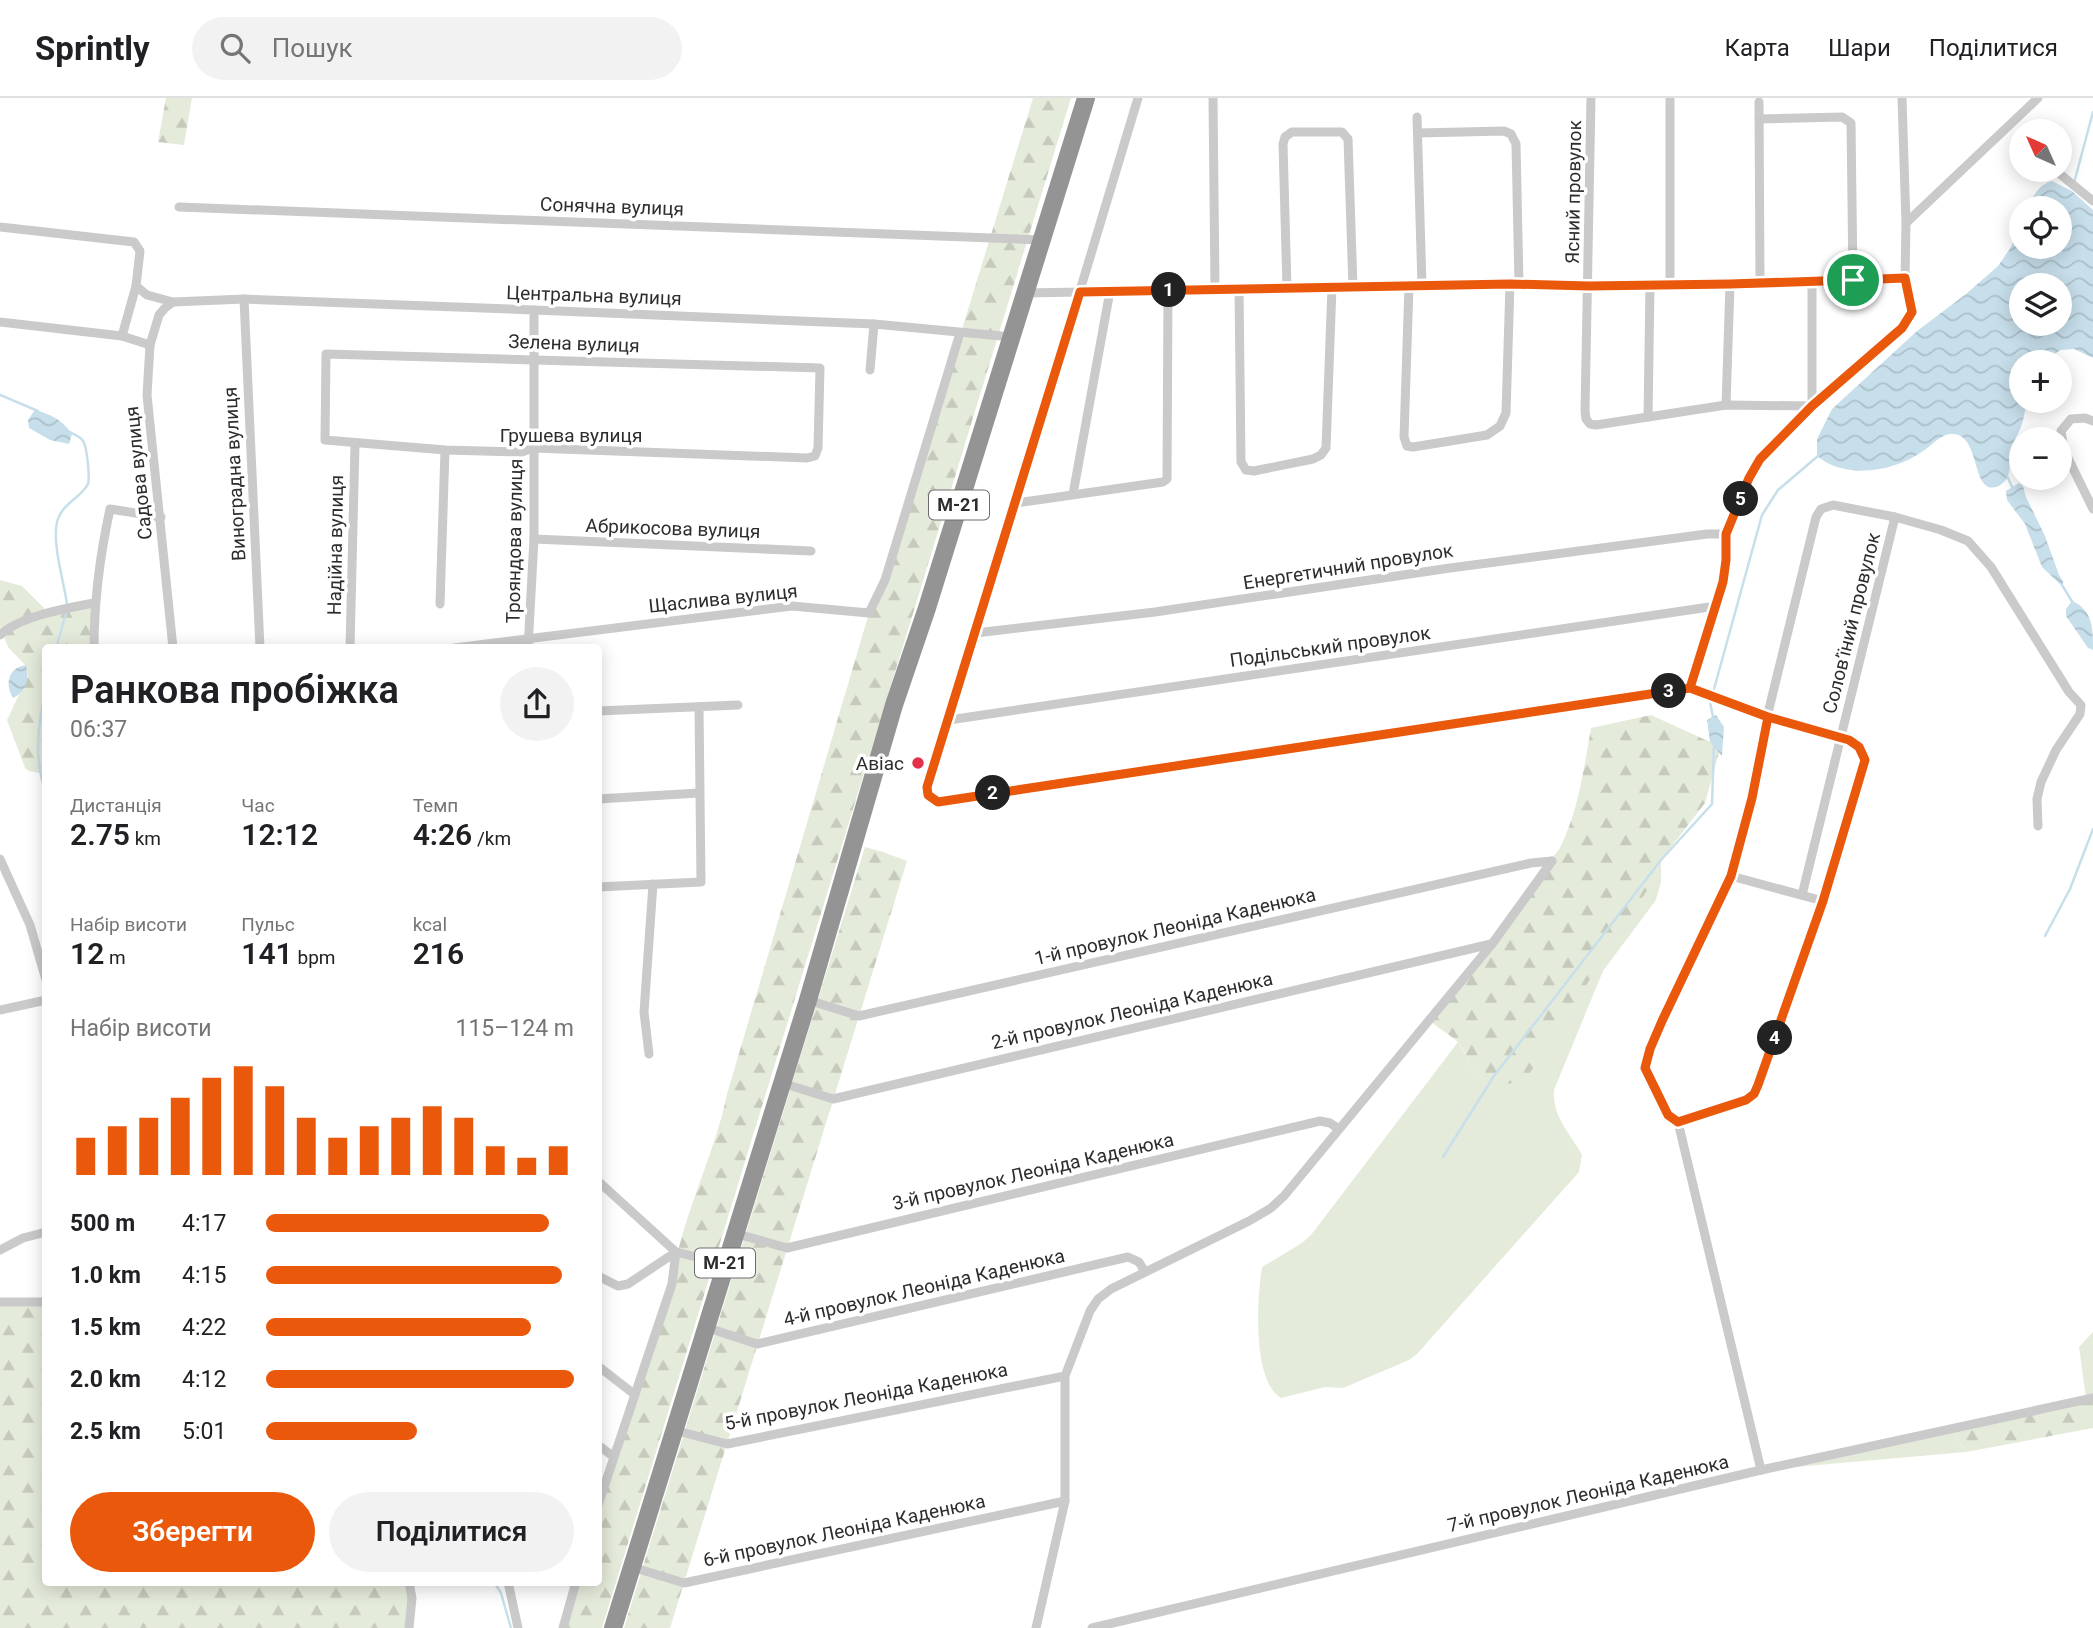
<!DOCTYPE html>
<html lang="uk">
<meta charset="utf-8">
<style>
body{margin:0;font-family:Roboto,sans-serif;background:#f2f2f2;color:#202124;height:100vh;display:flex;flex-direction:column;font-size:26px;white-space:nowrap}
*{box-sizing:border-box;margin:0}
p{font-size:23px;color:#757577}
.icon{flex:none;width:38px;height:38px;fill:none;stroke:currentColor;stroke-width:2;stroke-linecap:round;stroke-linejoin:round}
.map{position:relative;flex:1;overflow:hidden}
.sheet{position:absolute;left:42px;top:546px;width:560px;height:942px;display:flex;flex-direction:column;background:#fff;border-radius:7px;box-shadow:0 4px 18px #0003}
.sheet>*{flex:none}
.needle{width:46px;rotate:315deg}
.tools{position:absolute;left:2009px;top:21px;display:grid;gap:14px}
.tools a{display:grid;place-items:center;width:63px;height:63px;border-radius:50%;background:#fff;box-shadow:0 4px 18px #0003;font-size:35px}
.pin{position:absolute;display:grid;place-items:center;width:60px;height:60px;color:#fff;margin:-30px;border:4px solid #fff;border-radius:50%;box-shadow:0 2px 7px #0007}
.km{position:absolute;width:35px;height:35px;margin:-18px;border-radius:50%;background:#222;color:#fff;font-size:19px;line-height:35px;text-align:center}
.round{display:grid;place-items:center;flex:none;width:74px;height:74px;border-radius:37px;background:#f2f2f2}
.summary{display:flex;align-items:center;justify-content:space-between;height:119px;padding:0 28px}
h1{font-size:38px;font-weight:600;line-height:52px}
.figures{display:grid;grid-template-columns:repeat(3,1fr);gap:10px;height:119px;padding:7px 28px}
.figures div{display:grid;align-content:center}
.figures b{font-size:30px;font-weight:600}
.figures small{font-size:19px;font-weight:400}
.figures p{font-size:19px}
.chart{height:196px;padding:14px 28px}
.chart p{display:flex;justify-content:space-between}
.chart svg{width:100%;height:126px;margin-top:7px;stroke:#ea580c;stroke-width:6}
.button{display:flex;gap:14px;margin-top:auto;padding:14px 28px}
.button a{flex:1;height:80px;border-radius:42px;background:#ea580c;color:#fff;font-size:28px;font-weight:600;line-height:80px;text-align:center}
.button a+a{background:#f2f2f2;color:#202124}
ul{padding:0 28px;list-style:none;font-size:23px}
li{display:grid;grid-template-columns:112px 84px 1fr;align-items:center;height:52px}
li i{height:18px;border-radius:9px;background:#ea580c}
header{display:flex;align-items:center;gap:42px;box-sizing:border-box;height:98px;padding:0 35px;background:#fff;border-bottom:2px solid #e0e0e0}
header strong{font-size:33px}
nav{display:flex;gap:38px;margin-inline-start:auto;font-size:24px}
.search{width:490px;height:63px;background:#f2f2f2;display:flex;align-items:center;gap:18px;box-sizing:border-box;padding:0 24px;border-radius:38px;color:#757577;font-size:26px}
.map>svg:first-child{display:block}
.green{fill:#e5ebdb}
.forest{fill:url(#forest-firs)}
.water{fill:url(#water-waves);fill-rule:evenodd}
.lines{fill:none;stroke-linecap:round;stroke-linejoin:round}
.stream{stroke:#c7dfeb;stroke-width:2.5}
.street{stroke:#cacaca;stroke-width:9}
.highway{stroke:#949494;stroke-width:18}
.route-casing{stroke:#fff;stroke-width:14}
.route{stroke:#ea580c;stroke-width:9}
.poi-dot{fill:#e3314b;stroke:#fff;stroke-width:2.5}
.labels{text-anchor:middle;stroke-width:7;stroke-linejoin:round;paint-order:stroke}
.shield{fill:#fff;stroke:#6c6c6c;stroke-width:2}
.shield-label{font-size:18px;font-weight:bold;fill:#2d2d2d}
.street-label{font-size:19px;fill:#2d2d2d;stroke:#fff}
.poi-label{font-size:19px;fill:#2d2d2d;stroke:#fff;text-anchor:end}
</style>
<header>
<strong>Sprintly</strong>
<div class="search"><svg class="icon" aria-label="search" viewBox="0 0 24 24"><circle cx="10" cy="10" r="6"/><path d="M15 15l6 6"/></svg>Пошук</div>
<nav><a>Карта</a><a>Шари</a><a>Поділитися</a></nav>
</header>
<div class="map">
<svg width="2093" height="1530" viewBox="0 0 2093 1530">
<defs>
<pattern id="forest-firs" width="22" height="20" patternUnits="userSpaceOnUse" patternTransform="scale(1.75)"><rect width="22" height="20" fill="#e5ebdb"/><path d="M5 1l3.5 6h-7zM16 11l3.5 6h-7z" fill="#c5cabc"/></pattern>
<pattern id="water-waves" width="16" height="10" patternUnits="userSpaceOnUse" patternTransform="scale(1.75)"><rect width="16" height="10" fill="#c7dfeb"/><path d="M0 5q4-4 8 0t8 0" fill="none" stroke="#abc0ca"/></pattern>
</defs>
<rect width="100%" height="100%" fill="#fff"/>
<g class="green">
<path d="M1661,762V784L1656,802L1603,873L1554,992C1552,1019 1570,1035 1582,1057L1579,1074L1417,1256L1409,1262L1343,1290L1325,1289L1281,1300C1252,1283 1257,1199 1262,1169L1302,1145L1311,1137L1458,944L1473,970L1483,981L1637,806L1653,783Z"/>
<path d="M2093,1234V1300H2086L2079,1249Z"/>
<path d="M1952,1331L1966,1354L1761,1372Z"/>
</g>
<g class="forest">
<path d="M166,0H192L184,47L158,44Z"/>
<path d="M1033,0H1071L602,1530H563L576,1484H598L599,1407L672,1186C680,1121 714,1060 727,996L869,515L885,482Z"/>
<path d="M0,482L22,488L45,511L94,505V549L46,550L45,663L44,671L39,675L29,673L25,670L7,622L28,578L25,567L8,549L0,529Z"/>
<path d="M1651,617L1710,644L1720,651L1705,705L1661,762L1653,783L1528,978C1504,991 1487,992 1471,967C1467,960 1463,950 1457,943C1449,936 1438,930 1430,923L1560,750C1578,714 1584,670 1591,630Z"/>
<path d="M865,749L883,754L907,763L670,1530H624Z"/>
<path d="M0,1204H45L46,1484H409V1530H0Z"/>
<path d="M2093,1300V1330L1966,1354L1952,1331Z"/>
</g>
<g class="water">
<path d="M2052,83L2072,93L2093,112V260L2074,251L2061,252L2041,264H2021V303H2027C2025,311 2024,321 2021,329C2018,337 2012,345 2010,354C2009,362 2011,374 2007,380C2006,382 2001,387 1999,388C1969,400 1983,333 1950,336C1940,337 1931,348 1923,353C1894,374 1846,382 1817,358V341L1832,311L1917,233L1966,196L1998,168L2011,149L2021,125V149H2060V110H2028C2033,98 2038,87 2052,83ZM2060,187V226H2021V187Z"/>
<path d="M35,312C52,317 61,321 72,336L69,346L50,342L29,330L28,322Z"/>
<path d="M2019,385L2023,388L2026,399L2045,438L2059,477L2063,483V489L2042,469L2025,426L2007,402L2006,393Z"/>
<path d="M2072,503C2093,512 2093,531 2093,552L2088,550L2066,518V511Z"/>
<path d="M26,567C29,582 27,593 13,600C5,587 7,570 26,567Z"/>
<path d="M1716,617L1724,629L1722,658L1710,644L1707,622Z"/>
</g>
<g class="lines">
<g class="stream">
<path d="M2074,85L2093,14"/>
<path d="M0,297L38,313"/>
<path d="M2007,378L2013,391"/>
<path d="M2062,487L2073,505"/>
<path d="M67,506C64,484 52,446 57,424C62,405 81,400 88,386C90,380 87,348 83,343C80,338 74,337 70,334"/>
<path d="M56,550L67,512"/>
<path d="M46,591C38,626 33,660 46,694"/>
<path d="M1714,591L1762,417L1778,392L1818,358"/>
<path d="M1710,604L1713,619"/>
<path d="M2045,838L2070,791L2093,731"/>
<path d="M1443,1059L1494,978L1661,762L1712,706L1714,647"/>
<path d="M494,1484L501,1495L511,1530"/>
</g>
<g class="street">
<path d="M1138,0L1016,405L927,689C927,697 930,702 938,704L1690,590L1767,619L1849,642L1859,649L1865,662L1823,803L1758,987L1754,996L1746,1002L1678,1024C1664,1016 1644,979 1645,963L1731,778L1752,700L1767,619L1816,419L1821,411L1833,407L1895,419L1941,432L1968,443L1991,469L2069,594L2081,607L2080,616L2056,652L2041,684L2037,701L2038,728"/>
<path d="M1213,0L1215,191"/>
<path d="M1591,0L1585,313L1586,321L1590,326L1596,327L1726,307L1812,308V183"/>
<path d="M1759,4L1760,185"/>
<path d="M1417,19L1422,188"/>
<path d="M1759,21L1842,19L1851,25L1853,182"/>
<path d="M1418,35L1504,33L1511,36L1516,46L1519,186"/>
<path d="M2055,72L2093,103"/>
<path d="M179,109L1042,142"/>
<path d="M1906,125L2038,0"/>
<path d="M0,129L134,144L140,153L136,188L147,197L173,204L244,201L534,212L874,226L1012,239"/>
<path d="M1670,185V0"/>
<path d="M1409,188L1404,339L1407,348L1413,349L1487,337L1500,328L1506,315L1510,186"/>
<path d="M1287,190L1283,46L1285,39L1292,34H1342L1348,41L1353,189"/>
<path d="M1239,191L1241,364L1246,372L1254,373L1313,361L1321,357L1326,350L1332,189"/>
<path d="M1025,195L1519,186C1648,189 1776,184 1905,180"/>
<path d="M244,201L260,550"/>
<path d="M173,204L165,210L159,217L150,247L147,297L173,550"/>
<path d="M0,224L122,238L150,247"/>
<path d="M122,238L136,188"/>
<path d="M326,256L820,270L818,350L815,358L807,360L533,350L522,354L445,352L325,342Z"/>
<path d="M870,272L874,226"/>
<path d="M1726,307L1730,186"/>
<path d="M1648,319L1650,187"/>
<path d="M2093,323L2085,320L2071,321L2061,333L2064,352L2093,411"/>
<path d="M1073,396L1110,193"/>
<path d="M1016,405L1163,384L1167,381L1168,192"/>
<path d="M534,441L811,453"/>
<path d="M440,506L445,352"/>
<path d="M976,535L1155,514L1450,470L1707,436H1726"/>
<path d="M0,537C20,518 68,510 94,505"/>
<path d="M94,550C94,502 100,457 110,411L161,419"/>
<path d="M350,550L355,346"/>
<path d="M454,550L792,508L869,515L885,482L960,235"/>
<path d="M528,550L534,441V212"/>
<path d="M1690,590L1723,483L1726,462V436L1750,380L1760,361L1812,308L1902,230L1912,214L1905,180L1906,125L1902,0"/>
<path d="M598,613L738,607"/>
<path d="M949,622L1716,508"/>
<path d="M598,701L699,695"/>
<path d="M0,761L30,827L46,882"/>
<path d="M1731,778L1823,803"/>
<path d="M598,789L701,784L699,609"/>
<path d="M1802,797L1895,419"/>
<path d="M808,902L859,918L1531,765L1552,763"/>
<path d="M0,912L46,902"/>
<path d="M649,956L644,914L653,786"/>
<path d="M782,985L833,1001L1491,846"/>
<path d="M1678,1024L1761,1372"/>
<path d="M598,1083L676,1154L724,1166"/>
<path d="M734,1135L787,1150L1320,1023L1330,1025L1339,1031"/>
<path d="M0,1152L23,1140L46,1134"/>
<path d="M598,1178L618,1188L628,1186L676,1154"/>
<path d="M0,1204H46"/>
<path d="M705,1229L757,1246L1128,1159L1139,1164L1145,1174"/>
<path d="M598,1268L634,1296"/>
<path d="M674,1332L727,1346L1065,1278"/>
<path d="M598,1347L614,1359"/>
<path d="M598,1407L672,1186L676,1154"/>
<path d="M632,1469L684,1485L1065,1403"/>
<path d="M508,1484L518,1530"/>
<path d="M409,1530L412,1500L409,1484"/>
<path d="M563,1530L576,1484"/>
<path d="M1036,1530L1065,1403V1278L1090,1213L1098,1201L1111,1191L1249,1123L1271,1110L1284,1098L1492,846L1552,763"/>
<path d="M1092,1530L1761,1372L2093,1300"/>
</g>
<path class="highway" d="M613,1530L808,902L894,607L927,510L1086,0"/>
</g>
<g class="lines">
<defs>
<path id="route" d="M1853,182L1730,186L1589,188L1510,186L1080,194L927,689L928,697L938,704L1690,590L1768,619L1752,700L1731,778L1662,923L1650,951L1645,970L1668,1017L1678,1024L1746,1002L1754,996L1758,987L1823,803L1865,662L1859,649L1849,642L1768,619L1690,590L1723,484L1726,462V436L1749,380L1760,361L1812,308L1902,230L1912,214L1905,180L1853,182"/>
</defs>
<use href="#route" class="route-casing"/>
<use href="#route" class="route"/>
</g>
<circle class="poi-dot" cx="918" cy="665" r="7"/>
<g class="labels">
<g class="shield">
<rect x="929" y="392.5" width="60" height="29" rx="5"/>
<rect x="695" y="1150.5" width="60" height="29" rx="5"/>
</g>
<g class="shield-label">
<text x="959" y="413">М-21</text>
<text x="725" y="1171">М-21</text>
</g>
<g class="street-label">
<text transform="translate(1573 94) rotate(-89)" y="7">Ясний провулок</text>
<text transform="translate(612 108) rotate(2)" y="7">Сонячна вулиця</text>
<text transform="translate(594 197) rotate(2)" y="7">Центральна вулиця</text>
<text transform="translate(574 245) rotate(2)" y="7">Зелена вулиця</text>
<text x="571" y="344">Грушева вулиця</text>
<text transform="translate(138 375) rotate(-96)" y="7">Садова вулиця</text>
<text transform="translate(234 376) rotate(-93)" y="7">Виноградна вулиця</text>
<text transform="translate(673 430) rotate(2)" y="7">Абрикосова вулиця</text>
<text transform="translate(514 443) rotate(-89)" y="7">Трояндова вулиця</text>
<text transform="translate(335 447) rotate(-89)" y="7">Надійна вулиця</text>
<text transform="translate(1348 468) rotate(-9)" y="7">Енергетичний провулок</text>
<text transform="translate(723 500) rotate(-6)" y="7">Щаслива вулиця</text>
<text transform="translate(1851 525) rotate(-76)" y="7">Соловʼїний провулок</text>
<text transform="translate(1330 548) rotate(-8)" y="7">Подільський провулок</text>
<text transform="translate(1175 828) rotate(-13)" y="7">1-й провулок Леоніда Каденюка</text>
<text transform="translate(1132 912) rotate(-13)" y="7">2-й провулок Леоніда Каденюка</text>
<text transform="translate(1033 1073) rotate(-13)" y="7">3-й провулок Леоніда Каденюка</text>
<text transform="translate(924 1189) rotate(-13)" y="7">4-й провулок Леоніда Каденюка</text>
<text transform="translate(866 1298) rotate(-11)" y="7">5-й провулок Леоніда Каденюка</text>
<text transform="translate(1588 1395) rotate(-13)" y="7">7-й провулок Леоніда Каденюка</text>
<text transform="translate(844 1432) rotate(-12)" y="7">6-й провулок Леоніда Каденюка</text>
</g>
<g class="poi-label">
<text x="904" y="672">Авіас</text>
</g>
</g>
</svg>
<div class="tools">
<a><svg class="needle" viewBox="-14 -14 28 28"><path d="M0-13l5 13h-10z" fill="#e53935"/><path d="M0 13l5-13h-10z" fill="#757577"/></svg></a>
<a><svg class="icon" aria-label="locate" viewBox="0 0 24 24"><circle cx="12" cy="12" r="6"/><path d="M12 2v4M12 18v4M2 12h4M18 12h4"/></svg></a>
<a><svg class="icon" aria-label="layers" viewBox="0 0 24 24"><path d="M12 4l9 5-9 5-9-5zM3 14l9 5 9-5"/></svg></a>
<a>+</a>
<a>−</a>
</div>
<div class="pin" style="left:1853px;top:182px;background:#1e9e55"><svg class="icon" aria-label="arrive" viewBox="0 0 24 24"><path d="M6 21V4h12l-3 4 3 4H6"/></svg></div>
<b class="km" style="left:1169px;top:192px">1</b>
<b class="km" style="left:993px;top:695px">2</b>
<b class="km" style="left:1669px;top:593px">3</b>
<b class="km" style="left:1775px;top:940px">4</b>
<b class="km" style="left:1741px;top:401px">5</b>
<section class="sheet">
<div class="summary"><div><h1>Ранкова пробіжка</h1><p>06:37</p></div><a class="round"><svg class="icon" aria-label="share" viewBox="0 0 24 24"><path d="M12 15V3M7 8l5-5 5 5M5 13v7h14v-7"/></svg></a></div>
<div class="figures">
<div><p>Дистанція</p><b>2.75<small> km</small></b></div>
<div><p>Час</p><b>12:12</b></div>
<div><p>Темп</p><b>4:26<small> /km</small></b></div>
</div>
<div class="figures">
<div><p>Набір висоти</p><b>12<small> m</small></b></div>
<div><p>Пульс</p><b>141<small> bpm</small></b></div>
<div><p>kcal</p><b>216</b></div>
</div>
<div class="chart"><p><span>Набір висоти</span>115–124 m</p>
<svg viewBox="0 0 160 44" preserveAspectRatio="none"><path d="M5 44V31M15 44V27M25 44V24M35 44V17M45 44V10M55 44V6M65 44V13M75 44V24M85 44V31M95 44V27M105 44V24M115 44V20M125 44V24M135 44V34M145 44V38M155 44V34"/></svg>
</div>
<ul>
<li><b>500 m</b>4:17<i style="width:92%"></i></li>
<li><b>1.0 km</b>4:15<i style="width:96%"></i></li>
<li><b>1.5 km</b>4:22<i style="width:86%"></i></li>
<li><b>2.0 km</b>4:12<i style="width:100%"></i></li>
<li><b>2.5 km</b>5:01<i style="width:49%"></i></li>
</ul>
<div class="button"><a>Зберегти</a><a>Поділитися</a></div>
</section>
</div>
